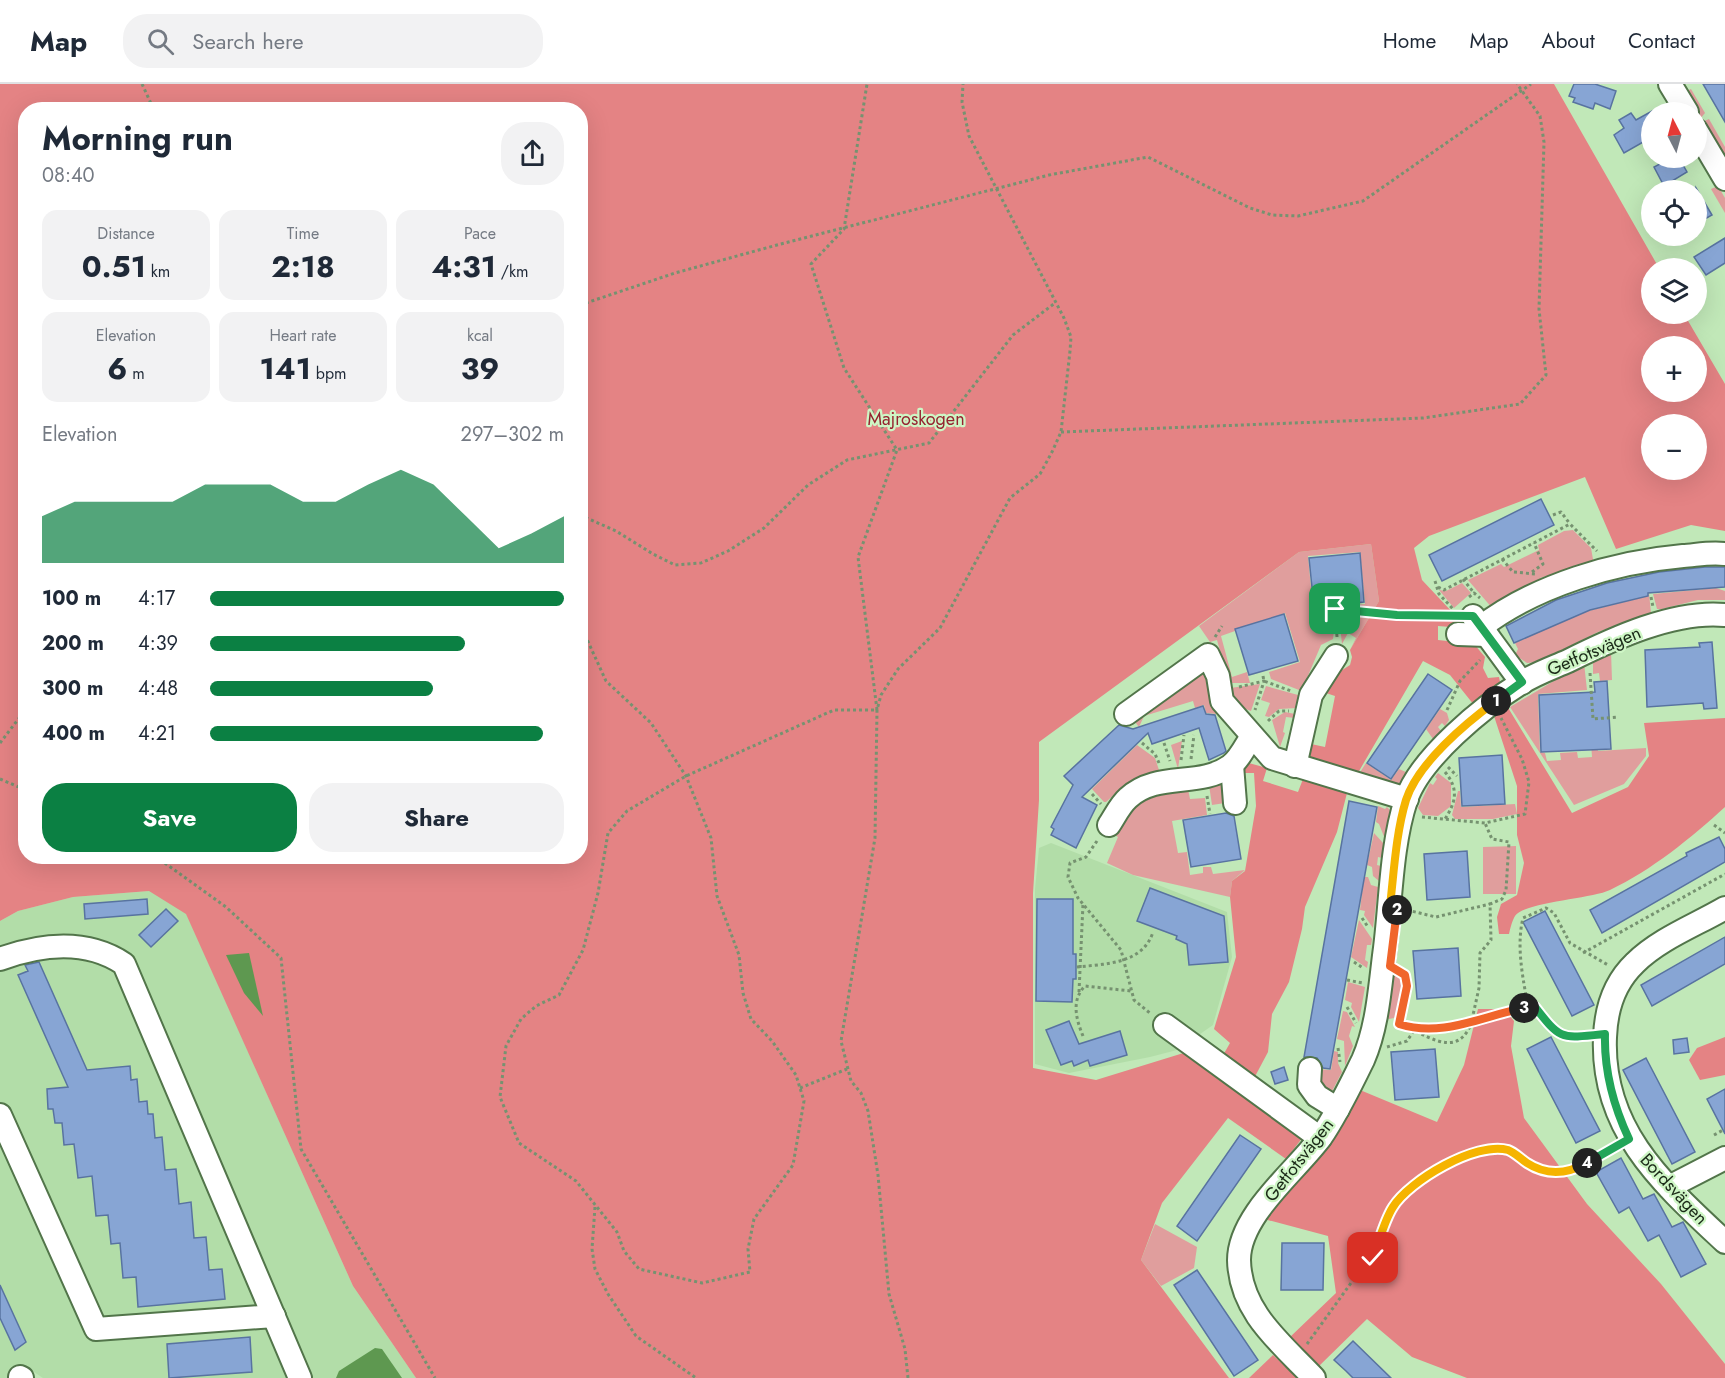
<!DOCTYPE html>
<meta charset="utf-8">
<style>
body{margin:0;font-family:Jost,sans-serif;background:#f2f2f3;color:#1f2937;height:100vh;display:flex;flex-direction:column;font-size:22px;white-space:nowrap}
*{box-sizing:border-box;margin:0}
p{font-size:20px;color:#747a83}
.icon{flex:none;width:33px;height:33px;fill:none;stroke:currentColor;stroke-width:2;stroke-linecap:round;stroke-linejoin:round}
.map{position:relative;flex:1;overflow:hidden}
.sheet{position:absolute;left:18px;top:18px;width:570px;height:762px;display:flex;flex-direction:column;background:#fff;border-radius:24px;box-shadow:0 6px 24px #0002}
.sheet>*{flex:none}
.needle{width:39px;rotate:354deg}
.tools{position:absolute;left:1641px;top:18px;display:grid;gap:12px}
.tools a{display:grid;place-items:center;width:66px;height:66px;border-radius:50%;background:#fff;box-shadow:0 6px 24px #0002;font-size:30px}
.pin{position:absolute;display:grid;place-items:center;width:51px;height:51px;color:#fff;margin:-26px;border-radius:12px;box-shadow:0 3px 9px #0006}
.km{position:absolute;width:30px;height:30px;margin:-15px;border-radius:50%;background:#222;color:#fff;font-size:16px;line-height:30px;text-align:center}
.round{display:grid;place-items:center;flex:none;width:63px;height:63px;border-radius:24px;background:#f2f2f3}
.headline{display:flex;align-items:center;justify-content:space-between;height:102px;padding:0 24px}
h1{font-size:33px;font-weight:700;line-height:45px}
.metrics{display:grid;grid-template-columns:repeat(3,1fr);gap:9px;height:102px;padding:6px 24px}
.metrics div{display:grid;align-content:center;border-radius:15px;background:#f2f2f3;text-align:center}
.metrics b{font-size:30px;font-weight:700}
.metrics small{font-size:16px;font-weight:400}
.metrics p{font-size:16px}
.chart{height:168px;padding:12px 24px}
.chart p{display:flex;justify-content:space-between}
.chart svg{width:100%;height:108px;margin-top:6px;fill:#0b8043;opacity:.7}
.button{display:flex;gap:12px;margin-top:auto;padding:12px 24px}
.button a{flex:1;height:69px;border-radius:24px;background:#0b8043;color:#fff;font-size:24px;font-weight:700;line-height:69px;text-align:center}
.button a+a{background:#f2f2f3;color:#1f2937}
ul{padding:0 24px;list-style:none;font-size:20px}
li{display:grid;grid-template-columns:96px 72px 1fr;align-items:center;height:45px}
li i{height:15px;border-radius:8px;background:#0b8043}
header{display:flex;align-items:center;gap:36px;box-sizing:border-box;height:84px;padding:0 30px;background:#fff;border-bottom:2px solid #e0e1e3}
header strong{font-size:28px}
nav{display:flex;gap:33px;margin-inline-start:auto;font-size:21px}
.search{width:420px;height:54px;background:#f2f2f3;display:flex;align-items:center;gap:15px;box-sizing:border-box;padding:0 21px;border-radius:24px;color:#747a83;font-size:22px}
.map>svg:first-child{display:block}
.built{fill:#b2dda8}
.green{fill:#e09e9d}
.forest{fill:#e48384;fill-rule:evenodd}
.water{fill:#5e9850}
.building{fill:#87a5d4;stroke:#5873a0;stroke-width:1.5}
.lines{fill:none;stroke-linecap:round;stroke-linejoin:round}
.minor-casing{stroke:#52754a;stroke-width:26}
.path{stroke:#769270;stroke-width:3;stroke-dasharray:3 3;stroke-linecap:butt}
.minor{stroke:#fff;stroke-width:22}
.split-1-casing{stroke:#fff;stroke-width:12}
.split-2-casing{stroke:#fff;stroke-width:12}
.split-3-casing{stroke:#fff;stroke-width:12}
.split-4-casing{stroke:#fff;stroke-width:12}
.split-5-casing{stroke:#fff;stroke-width:12}
.split-1{stroke:#22a559;stroke-width:8}
.split-2{stroke:#f5b400;stroke-width:8}
.split-3{stroke:#f0652b;stroke-width:8}
.split-4{stroke:#22a559;stroke-width:8}
.split-5{stroke:#f5b400;stroke-width:8}
.labels{text-anchor:middle;stroke-width:4.5;stroke-linejoin:round;paint-order:stroke}
.park-label{font-size:18px;fill:#952330;stroke:#cef6c5}
.street-label{font-size:18px;fill:#1b2a18;stroke:#cef6c5}
</style>
<header>
<strong>Map</strong>
<div class="search"><svg class="icon" aria-label="search" viewBox="0 0 24 24"><circle cx="10" cy="10" r="6"/><path d="M15 15l6 6"/></svg>Search here</div>
<nav><a>Home</a><a>Map</a><a>About</a><a>Contact</a></nav>
</header>
<div class="map">
<svg width="1725" height="1294" viewBox="0 0 1725 1294">
<rect width="100%" height="100%" fill="#c1e8b8"/>
<g class="built">
<path d="M1051,759L1227,828L1232,873L1213,941L1177,966L1150,973L1069,989L1035,980V805L1039,764Z"/>
<path d="M150,807L186,829L353,1202L416,1294H43L25,1282L20,1294H0V837L18,827L73,813Z"/>
</g>
<g class="green">
<path d="M1691,5L1705,29L1700,35L1685,8Z"/>
<path d="M1709,35L1725,63V71L1722,73L1702,38Z"/>
<path d="M1718,102L1725,114V129L1711,105Z"/>
<path d="M1573,446L1591,464L1594,481L1549,500L1546,492L1540,494L1542,502L1493,525L1468,496L1501,480L1504,483L1539,466L1538,461L1564,447Z"/>
<path d="M1371,460L1379,517L1350,566L1356,554L1348,549L1342,560L1338,523L1365,520L1360,468L1308,472L1313,525L1319,524V529L1331,528L1333,535L1323,536L1324,548L1334,546L1333,555L1321,561L1302,606H1299L1271,595L1269,588L1300,578L1285,529L1221,552L1232,593L1247,588L1250,599H1229L1217,556L1210,558L1199,542L1299,468Z"/>
<path d="M1462,499L1471,509L1454,524L1439,506L1446,507Z"/>
<path d="M1716,504L1725,507V516H1698L1662,525H1657L1653,510Z"/>
<path d="M1649,509L1651,529L1598,548L1538,578L1527,579L1515,571L1518,565L1515,559L1580,529L1648,512Z"/>
<path d="M1611,567L1612,596L1600,597L1599,589L1593,590V576Z"/>
<path d="M1584,579L1587,606L1538,610L1540,668L1545,669L1547,677L1561,676L1560,669L1577,668L1578,674L1592,673L1590,645H1596L1598,667L1646,664V672L1624,700L1574,721L1510,623Z"/>
<path d="M1199,588L1206,589L1217,630L1206,629L1204,621L1195,624L1193,617L1144,632L1139,643L1132,634Z"/>
<path d="M1260,600L1251,627C1240,623 1231,617 1230,604Z"/>
<path d="M1266,602L1298,611L1297,624L1279,625L1269,633L1265,632L1270,619L1261,616Z"/>
<path d="M1440,625L1447,629L1449,636L1445,642L1442,639L1438,643L1441,647L1433,655L1426,645Z"/>
<path d="M1285,628L1295,630V634L1286,633L1283,648L1285,649L1280,663L1272,636Z"/>
<path d="M1182,657L1178,685L1171,661Z"/>
<path d="M1137,661L1155,674L1160,689C1132,690 1125,701 1106,718H1104L1092,705Z"/>
<path d="M1366,679L1391,696L1399,685L1408,689L1401,698L1392,703L1357,693Z"/>
<path d="M1438,689L1451,699V722L1438,732L1423,731L1418,724L1430,699L1433,701L1437,695L1435,693Z"/>
<path d="M1223,696L1225,719L1212,721L1209,701Z"/>
<path d="M1187,700L1190,715L1205,714L1207,731L1172,737L1178,769L1187,768L1190,791L1203,789V783H1211L1213,790L1245,786L1232,797L1230,813L1133,791L1107,779L1118,753L1112,749L1146,709Z"/>
<path d="M1458,707H1460L1461,723L1515,720L1517,730L1493,735H1455L1452,731Z"/>
<path d="M1378,722L1385,725L1387,723L1390,726L1385,755L1379,740L1376,738Z"/>
<path d="M1374,749L1384,760L1382,774L1378,773L1377,781L1381,782L1379,797L1373,792L1372,783L1367,781Z"/>
<path d="M1516,762V810H1483V763Z"/>
<path d="M1364,793H1368L1371,801L1378,803L1373,844L1364,831L1365,827L1360,826Z"/>
<path d="M1359,836L1372,855L1371,861H1367L1365,876L1368,878L1367,884L1351,873Z"/>
<path d="M1391,886L1403,894C1405,908 1404,924 1394,934L1389,935L1385,932Z"/>
<path d="M1348,898L1365,903L1359,938L1351,923L1352,919L1345,916Z"/>
<path d="M1343,927L1347,928L1355,943L1352,942L1349,952L1353,962L1345,982L1344,957L1337,955Z"/>
<path d="M1334,967L1338,968V979L1342,988L1329,1013L1322,1010L1317,985L1331,986Z"/>
<path d="M1155,1140L1197,1163L1194,1184L1161,1202L1141,1176Z"/>
</g>
<g class="forest">
<path d="M0,0H1554L1659,184H1652V230H1684L1725,300V447L1691,441L1616,465L1585,393L1429,452L1414,464L1422,496L1454,530L1463,544L1438,542V556L1474,560L1485,573L1483,584L1488,594L1499,593L1500,598L1474,621L1450,591L1423,577L1355,694L1310,675L1311,660L1325,663L1335,612L1323,608L1330,594L1350,581L1352,573L1350,566L1379,517L1371,460L1299,468L1039,658V716L1033,809V984L1096,996L1190,967L1303,1053L1286,1075L1228,1034L1162,1119L1141,1176L1229,1294H416L353,1202L186,830L149,807L73,813L18,827L0,837ZM26,26H580V772H26ZM1652,262H1696V308H1652ZM1652,340H1696V386H1652Z"/>
<path d="M1507,622L1572,729L1628,703L1649,672L1644,639L1725,634V723C1691,754 1652,786 1610,806C1591,815 1524,818 1515,832C1512,837 1510,845 1509,850H1499L1497,833L1501,820L1517,811L1524,779L1517,751V702L1494,632Z"/>
<path d="M1245,678L1267,684L1263,697L1298,708L1303,695L1347,709L1337,748L1305,823L1302,845L1289,898L1272,930L1268,968L1251,1000L1222,973L1230,959L1214,945L1236,873L1230,813L1232,797L1245,787L1256,722L1254,689H1240Z"/>
<path d="M1478,925H1504L1514,937L1511,962L1524,1034L1587,1120L1661,1200L1725,1280V1294H1467L1412,1273L1367,1235L1318,1283L1289,1254L1336,1209L1328,1152L1264,1135L1320,1072L1360,1006L1437,1038L1464,981Z"/>
<path d="M1725,953V991L1700,996L1689,976L1697,964Z"/>
<path d="M1273,1271L1298,1294H1249Z"/>
</g>
<g class="water">
<path d="M249,869L263,932L244,909L226,871Z"/>
<path d="M375,1264L382,1265L402,1294H336L339,1287Z"/>
</g>
<g class="building">
<path d="M1574,0H1595L1616,7L1610,25L1595,19L1593,25L1573,18L1575,14L1569,12Z"/>
<path d="M1703,0H1725V38Z"/>
<path d="M1652,27V53L1624,69L1614,51L1624,44L1619,36L1631,29L1636,36Z"/>
<path d="M1671,74H1679L1687,88L1664,102L1654,83Z"/>
<path d="M1696,104L1712,131L1696,140Z"/>
<path d="M1725,154V179L1706,191L1694,173Z"/>
<path d="M1541,415L1554,441L1442,497L1429,471Z"/>
<path d="M1360,469L1364,518L1314,523L1309,474Z"/>
<path d="M1705,483H1725V503L1648,509V512L1590,526L1514,559L1506,542L1556,516L1607,499L1659,488Z"/>
<path d="M1284,530L1298,577L1249,591L1235,545Z"/>
<path d="M1712,558L1717,624L1704,625L1703,619L1647,623L1645,566L1700,563L1699,559Z"/>
<path d="M1428,590L1452,606L1391,695L1367,679Z"/>
<path d="M1607,597L1611,665L1541,668L1539,611L1595,608L1594,598Z"/>
<path d="M1203,622L1206,630L1215,631L1226,667L1224,669L1209,676L1199,644L1152,660L1148,649L1082,713L1097,721L1076,764L1051,751L1054,745L1051,743L1073,701L1064,692L1119,641L1133,645Z"/>
<path d="M1502,671L1505,720L1462,722L1459,674Z"/>
<path d="M1349,717L1377,723L1330,985L1323,984L1317,974L1304,973Z"/>
<path d="M1226,729L1234,732L1241,775L1191,783L1183,736Z"/>
<path d="M1719,753L1725,765V778L1602,849L1590,826L1687,772L1686,769Z"/>
<path d="M1467,767L1470,813L1427,816L1424,770Z"/>
<path d="M1150,804L1224,832L1228,878L1189,881L1187,860L1176,855L1177,852L1137,837Z"/>
<path d="M147,815L148,830L85,835L84,820Z"/>
<path d="M1037,815H1073V870H1076V895H1073L1072,918L1036,917Z"/>
<path d="M166,825L178,837L151,863L139,851Z"/>
<path d="M1545,827L1594,921L1572,932L1523,838Z"/>
<path d="M1725,853V880L1652,922L1641,901Z"/>
<path d="M1458,864L1461,912L1417,915L1413,867Z"/>
<path d="M39,878L87,986L130,982L131,996L137,995L139,1018L147,1017L148,1030H153L155,1054L162,1053L165,1086L176,1085L179,1120L191,1118L194,1154L206,1153L209,1186L222,1185L225,1215L138,1223L136,1193L123,1194L120,1159L111,1160L108,1131L96,1132L92,1092L78,1094L74,1060L64,1061L62,1039H55L53,1025H48L47,1005L68,1003L18,891L28,887L25,881Z"/>
<path d="M1069,937L1079,960L1120,947L1127,971L1090,982L1088,976L1074,982L1072,977L1061,981L1046,946Z"/>
<path d="M1551,953L1600,1047L1576,1059L1527,965Z"/>
<path d="M1687,954L1689,968L1674,970L1673,956Z"/>
<path d="M1435,965L1439,1013L1395,1016L1391,968Z"/>
<path d="M1646,974L1695,1068L1672,1080L1623,986Z"/>
<path d="M1284,983L1288,996L1275,1000L1271,988Z"/>
<path d="M1725,1005V1050L1707,1015Z"/>
<path d="M1240,1051L1261,1065L1197,1157L1177,1142Z"/>
<path d="M1621,1074L1643,1115L1654,1110L1672,1143L1683,1138L1706,1180L1681,1193L1659,1151L1648,1157L1629,1123L1619,1129L1596,1088Z"/>
<path d="M1282,1159H1324L1323,1206H1281Z"/>
<path d="M1197,1186L1258,1276L1234,1292L1174,1201Z"/>
<path d="M0,1201L26,1258L15,1266L0,1234Z"/>
<path d="M250,1253L252,1288L169,1294L167,1260Z"/>
<path d="M1353,1257L1391,1294H1353L1346,1287L1334,1276Z"/>
</g>
<g class="lines">
<defs>
<g id="minor">
<path d="M1670,0L1687,28"/>
<path d="M1696,46L1725,95"/>
<path d="M1473,532L1522,599"/>
<path d="M1481,543C1536,501 1615,478 1683,472C1697,471 1711,468 1725,470"/>
<path d="M1458,550L1487,551"/>
<path d="M1126,630L1208,571L1218,592L1222,617L1272,674L1407,715"/>
<path d="M1232,681L1235,719"/>
<path d="M1295,682L1311,611L1336,572"/>
<path d="M1109,741C1115,732 1120,721 1128,714C1157,687 1199,704 1230,682C1239,676 1246,661 1252,652"/>
<path d="M1725,824C1696,841 1659,855 1635,879C1614,899 1606,925 1605,953C1601,1046 1663,1100 1725,1158"/>
<path d="M0,875C41,860 87,855 124,880L300,1294"/>
<path d="M1165,941L1320,1054"/>
<path d="M1310,985L1309,1001L1317,1012L1338,1025"/>
<path d="M0,1031L96,1245L274,1232"/>
<path d="M1669,1103L1725,1074"/>
<path d="M20,1293L22,1294"/>
<path d="M1314,1294C1281,1259 1240,1228 1239,1176C1239,1131 1296,1087 1321,1053C1338,1028 1350,1002 1363,976C1378,942 1380,901 1385,864C1391,816 1391,762 1406,716C1420,674 1484,622 1521,599C1535,590 1552,584 1568,577C1612,555 1674,526 1725,531"/>
</g>
</defs>
<use href="#minor" class="minor-casing"/>
<g class="path">
<path d="M142,0L154,26"/>
<path d="M580,221L675,189L777,161L1049,91L1148,73L1250,124L1272,131L1298,132L1363,117L1531,0"/>
<path d="M1061,348L1423,334L1520,320L1546,291L1539,225L1544,58L1540,32L1517,0"/>
<path d="M580,431L616,447L653,470L675,481L701,479L728,467L764,444L808,401L847,376L929,359L1013,251L1055,219"/>
<path d="M1553,431L1561,428L1570,440"/>
<path d="M1502,475L1513,488L1536,490"/>
<path d="M1532,488L1543,480L1534,459"/>
<path d="M1463,495L1474,509"/>
<path d="M1435,497L1439,510L1454,526"/>
<path d="M1438,503L1444,506L1570,440L1597,467"/>
<path d="M1469,513L1474,509L1480,514"/>
<path d="M1651,513L1653,523"/>
<path d="M580,540L606,597L651,639L686,692L711,754L717,812L739,871L743,909L751,935L772,957L796,991L804,1017L793,1081L754,1135L748,1165L750,1188L702,1199L639,1185L624,1167L617,1148L576,1097L519,1059L500,1013L506,962L521,935L536,922L559,911L583,866L598,809L608,749L627,727L686,692L834,626H877L858,473L897,366L844,284L811,180L844,145L867,0"/>
<path d="M1215,553L1222,542"/>
<path d="M1337,553L1335,525L1397,531L1450,532"/>
<path d="M1590,589L1593,635L1618,633"/>
<path d="M1263,592L1264,597L1291,607"/>
<path d="M1239,603L1264,597L1255,626"/>
<path d="M1447,626L1460,597L1480,576"/>
<path d="M1268,637L1279,627H1289"/>
<path d="M0,659L26,625"/>
<path d="M1142,659L1155,670L1159,679"/>
<path d="M1164,659L1170,677"/>
<path d="M1191,675L1194,651"/>
<path d="M1181,676L1184,651"/>
<path d="M1448,683L1457,692"/>
<path d="M1445,688C1459,705 1456,718 1445,735"/>
<path d="M0,695L26,706"/>
<path d="M1092,710L1101,720"/>
<path d="M1207,712L1210,730"/>
<path d="M1422,733L1485,739L1525,730L1529,698L1522,675L1501,634"/>
<path d="M1714,741L1725,749"/>
<path d="M1097,757L1086,773L1070,779L1068,793L1078,814L1121,866L1134,916L1151,930"/>
<path d="M155,772L226,823L281,874L301,1065L435,1294"/>
<path d="M1407,826L1436,833L1490,820"/>
<path d="M1362,834L1368,843"/>
<path d="M1583,869L1725,790"/>
<path d="M1354,878L1363,884"/>
<path d="M1077,883C1105,880 1143,880 1153,848"/>
<path d="M1347,896L1363,899"/>
<path d="M1079,908L1083,820"/>
<path d="M1347,923L1356,939"/>
<path d="M1528,923C1523,894 1516,863 1523,834L1546,824L1554,829L1570,859L1608,881"/>
<path d="M1394,938C1422,946 1455,979 1471,940L1514,926L1535,923C1553,946 1556,954 1588,951"/>
<path d="M1399,940L1407,902L1405,891L1401,888"/>
<path d="M1083,952C1076,935 1071,916 1085,902L1131,907"/>
<path d="M1387,963L1407,957L1415,945L1471,940L1479,904L1480,869L1491,856L1490,820L1502,815L1506,806L1509,758L1492,755L1485,739"/>
<path d="M1338,964L1340,978"/>
<path d="M800,1004L847,985"/>
<path d="M1714,1051L1725,1045"/>
<path d="M595,1123L592,1165L595,1185L608,1210L636,1252L696,1294"/>
<path d="M1307,1260L1351,1199L1373,1174L1393,1122L1451,1076L1478,1066H1508L1530,1081L1550,1089L1573,1087L1615,1063"/>
<path d="M908,1294L905,1265L889,1210L878,1091L868,1027L861,1009L851,997L841,957L875,754L877,626L881,611L898,585L940,544L1010,414L1040,390L1052,368L1061,348L1070,267L1071,253L1064,234L969,52L962,18L963,0"/>
</g>
<use href="#minor" class="minor"/>
</g>
<g class="lines">
<defs>
<path id="split-1" d="M1335,525L1397,531L1473,532L1522,598L1496,617"/>
<path id="split-2" d="M1397,826V823L1390,822C1394,787 1396,749 1406,716C1418,679 1466,639 1496,617"/>
<path id="split-3" d="M1397,826L1390,882L1405,891L1407,902L1399,940C1442,954 1482,932 1524,924"/>
<path id="split-4" d="M1524,924L1535,923C1562,958 1562,954 1605,950C1604,987 1613,1021 1629,1055L1587,1079"/>
<path id="split-5" d="M1373,1174C1379,1158 1384,1137 1393,1123C1409,1097 1476,1057 1508,1066C1514,1068 1521,1075 1527,1079C1547,1092 1567,1090 1587,1079"/>
</defs>
<use href="#split-1" class="split-1-casing"/>
<use href="#split-2" class="split-2-casing"/>
<use href="#split-3" class="split-3-casing"/>
<use href="#split-4" class="split-4-casing"/>
<use href="#split-5" class="split-5-casing"/>
<use href="#split-1" class="split-1"/>
<use href="#split-2" class="split-2"/>
<use href="#split-3" class="split-3"/>
<use href="#split-4" class="split-4"/>
<use href="#split-5" class="split-5"/>
</g>
<g class="labels">
<g class="park-label">
<text x="916" y="341">Majroskogen</text>
</g>
<g class="street-label">
<text transform="translate(1594 567) rotate(-23)" y="6">Getfotsvägen</text>
<text transform="translate(1299 1076) rotate(-52)" y="6">Getfotsvägen</text>
<text transform="translate(1674 1105) rotate(47)" y="6">Bordsvägen</text>
</g>
</g>
</svg>
<div class="tools">
<a><svg class="needle" viewBox="-14 -14 28 28"><path d="M0-13l5 13h-10z" fill="#e53935"/><path d="M0 13l5-13h-10z" fill="#747a83"/></svg></a>
<a><svg class="icon" aria-label="locate" viewBox="0 0 24 24"><circle cx="12" cy="12" r="6"/><path d="M12 2v4M12 18v4M2 12h4M18 12h4"/></svg></a>
<a><svg class="icon" aria-label="layers" viewBox="0 0 24 24"><path d="M12 4l9 5-9 5-9-5zM3 14l9 5 9-5"/></svg></a>
<a>+</a>
<a>−</a>
</div>
<div class="pin" style="left:1335px;top:525px;background:#1e9e55"><svg class="icon" aria-label="arrive" viewBox="0 0 24 24"><path d="M6 21V4h12l-3 4 3 4H6"/></svg></div>
<div class="pin" style="left:1373px;top:1174px;background:#d93025"><svg class="icon" aria-label="check" viewBox="0 0 24 24"><path d="M5 12l5 5 9-10"/></svg></div>
<b class="km" style="left:1496px;top:617px">1</b>
<b class="km" style="left:1397px;top:826px">2</b>
<b class="km" style="left:1524px;top:924px">3</b>
<b class="km" style="left:1587px;top:1079px">4</b>
<section class="sheet">
<div class="headline"><div><h1>Morning run</h1><p>08:40</p></div><a class="round"><svg class="icon" aria-label="share" viewBox="0 0 24 24"><path d="M12 15V3M7 8l5-5 5 5M5 13v7h14v-7"/></svg></a></div>
<div class="metrics">
<div><p>Distance</p><b>0.51<small> km</small></b></div>
<div><p>Time</p><b>2:18</b></div>
<div><p>Pace</p><b>4:31<small> /km</small></b></div>
</div>
<div class="metrics">
<div><p>Elevation</p><b>6<small> m</small></b></div>
<div><p>Heart rate</p><b>141<small> bpm</small></b></div>
<div><p>kcal</p><b>39</b></div>
</div>
<div class="chart"><p><span>Elevation</span>297–302 m</p>
<svg viewBox="0 0 160 44" preserveAspectRatio="none"><path d="M0 44V25L10 19L20 19L30 19L40 19L50 12L60 12L70 12L80 19L90 19L100 12L110 6L120 12L130 25L140 38L150 32L160 25V44z"/></svg>
</div>
<ul>
<li><b>100 m</b>4:17<i style="width:100%"></i></li>
<li><b>200 m</b>4:39<i style="width:72%"></i></li>
<li><b>300 m</b>4:48<i style="width:63%"></i></li>
<li><b>400 m</b>4:21<i style="width:94%"></i></li>
</ul>
<div class="button"><a>Save</a><a>Share</a></div>
</section>
</div>
